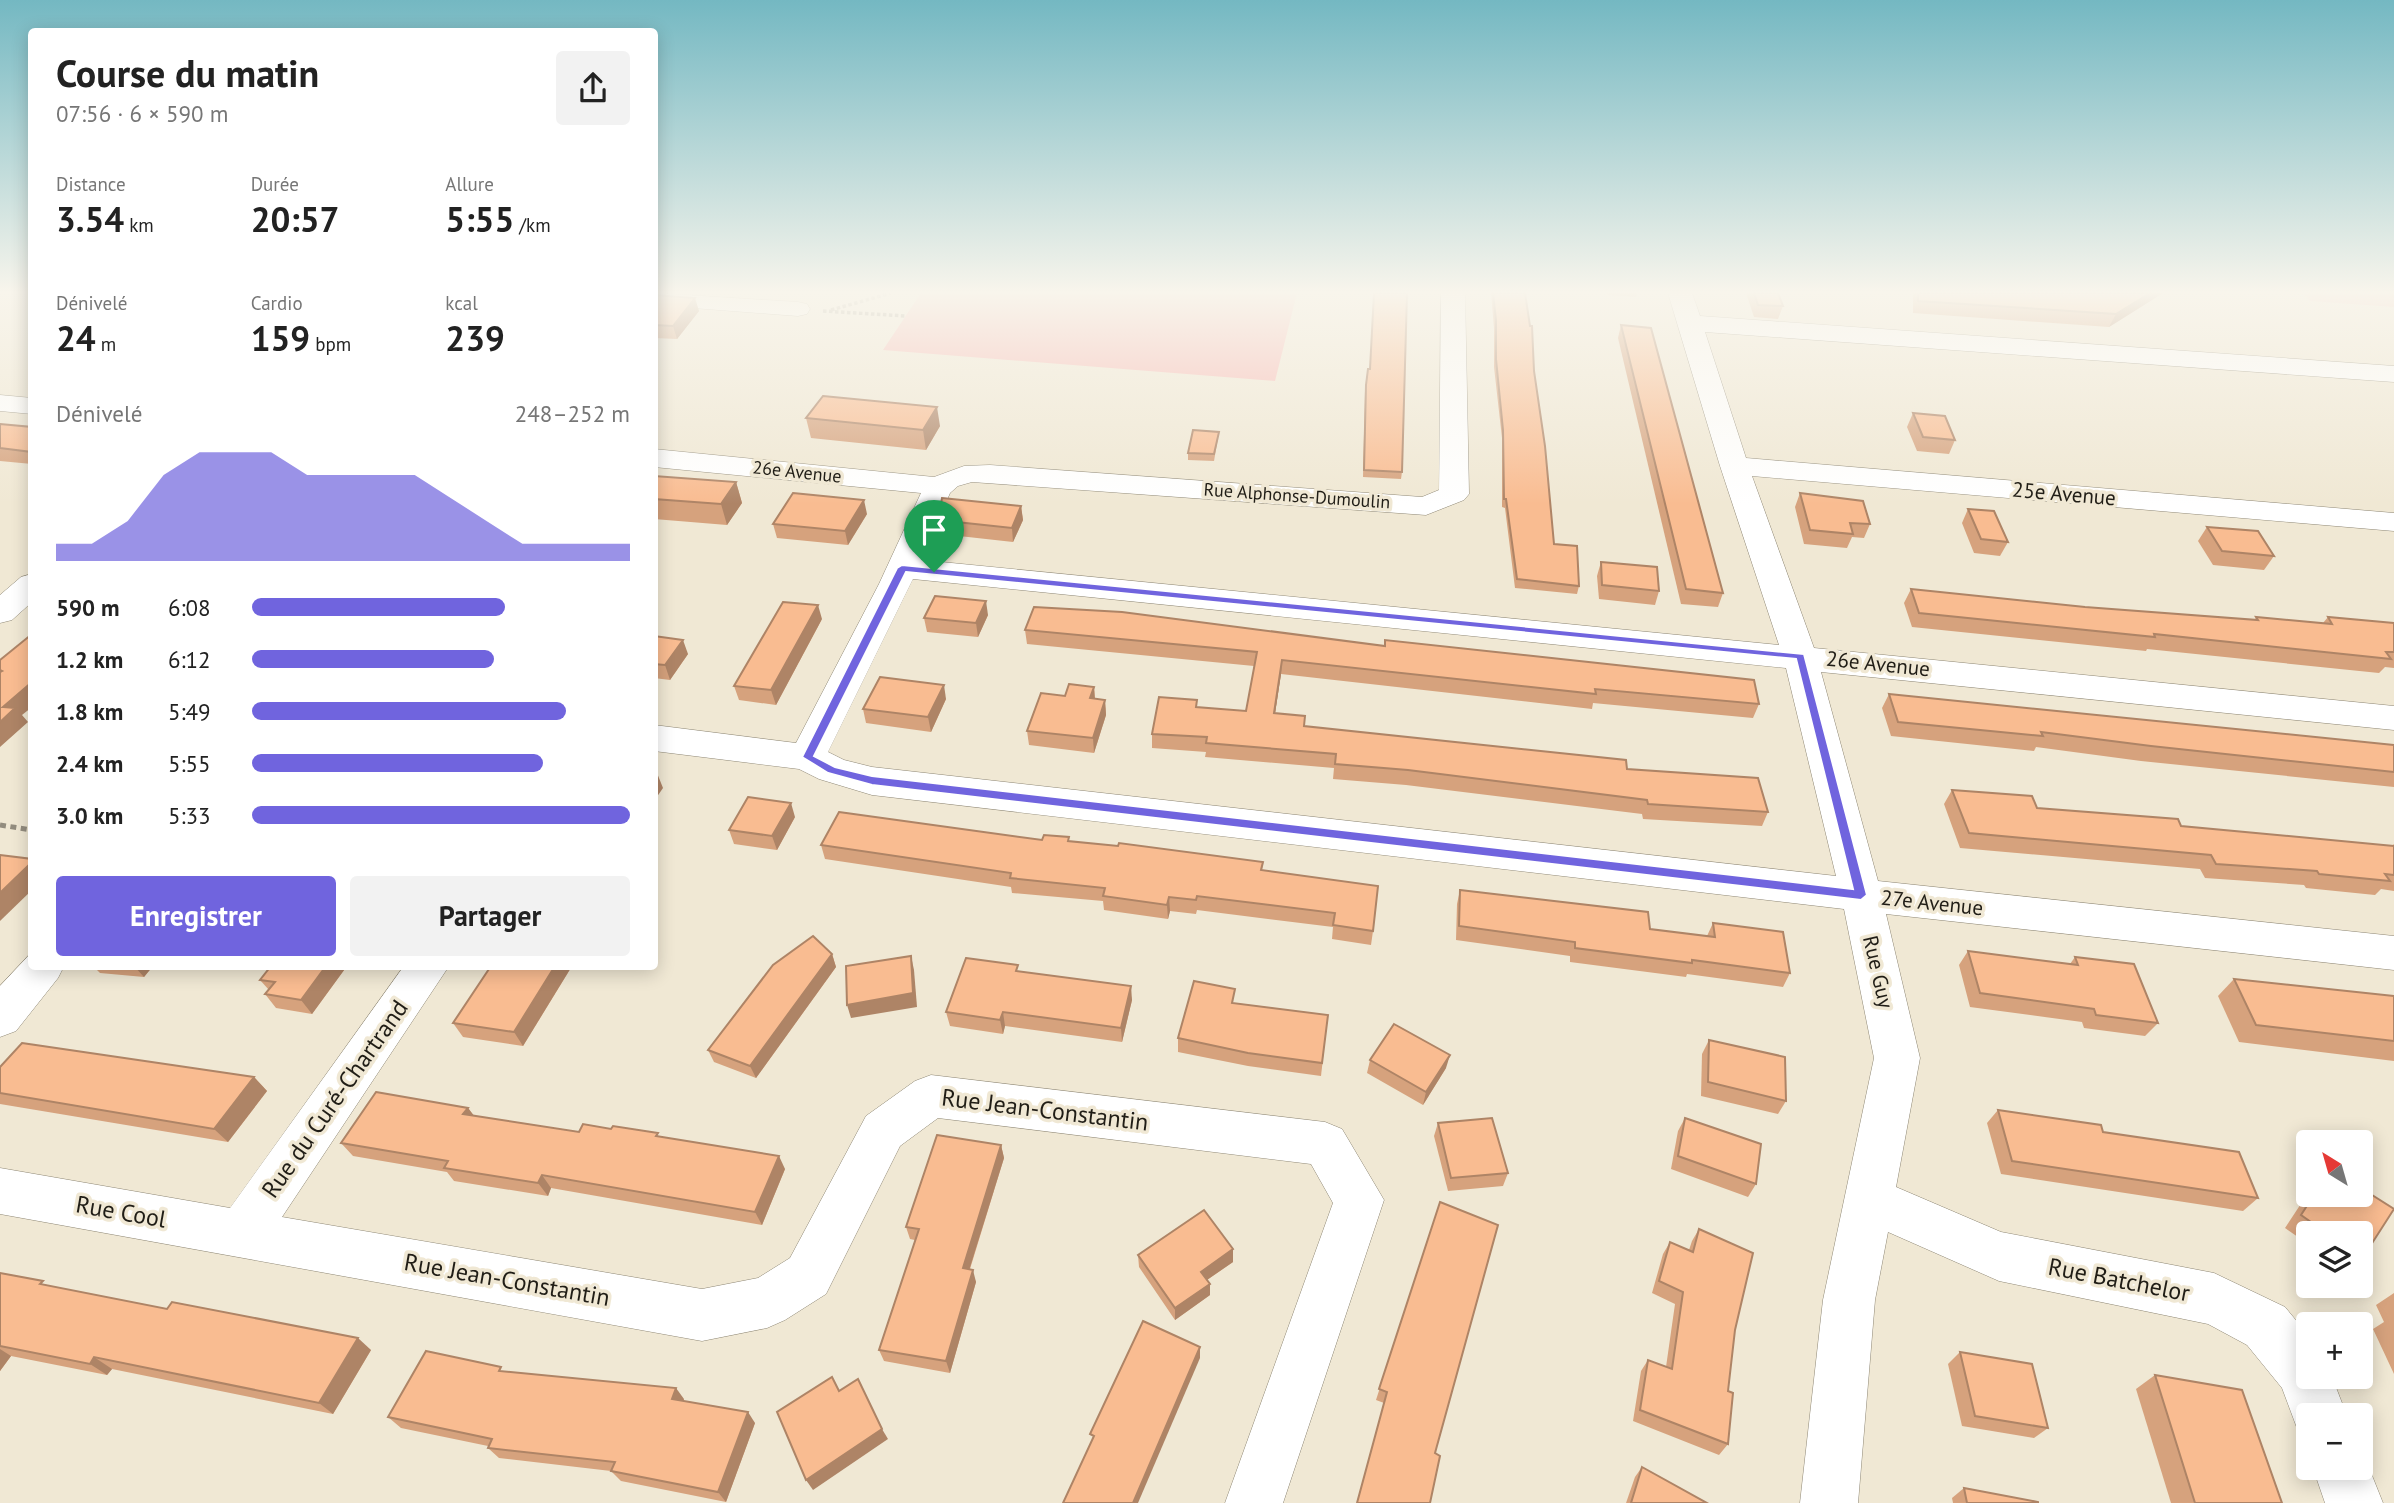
<!DOCTYPE html>
<html lang="fr">
<meta charset="utf-8">
<style>
body{margin:0;font-family:"PT Sans",sans-serif;background:#f2f2f2;color:#222;height:100vh;display:flex;flex-direction:column;font-size:26px;white-space:nowrap}
*{box-sizing:border-box;margin:0}
p{font-size:23px;color:#767676}
.icon{flex:none;width:38px;height:38px;fill:none;stroke:currentColor;stroke-width:2;stroke-linecap:round;stroke-linejoin:round}
.map{position:relative;flex:1;overflow:hidden}
.sheet{position:absolute;left:28px;top:28px;width:630px;height:942px;display:flex;flex-direction:column;background:#fff;border-radius:7px;box-shadow:0 4px 18px #0003}
.sheet>*{flex:none}
.needle{width:46px;rotate:323deg}
.tools{position:absolute;left:2296px;top:1130px;display:grid;gap:14px}
.tools a{display:grid;place-items:center;width:77px;height:77px;border-radius:7px;background:#fff;box-shadow:0 4px 18px #0003;font-size:35px}
.pin{position:absolute;display:grid;place-items:center;width:60px;height:60px;color:#fff;margin:-72px -30px;border-radius:50% 50% 50% 0;rotate:-45deg;box-shadow:0 0 7px #0007}
.pin .icon{rotate:45deg}
.round{display:grid;place-items:center;flex:none;width:74px;height:74px;border-radius:7px;background:#f2f2f2}
.head{display:flex;align-items:center;justify-content:space-between;height:119px;padding:0 28px}
h1{font-size:38px;font-weight:800;line-height:52px}
.metrics{display:grid;grid-template-columns:repeat(3,1fr);gap:10px;height:119px;padding:7px 28px}
.metrics div{display:grid;align-content:center}
.metrics b{font-size:35px;font-weight:800}
.metrics small{font-size:19px;font-weight:400}
.metrics p{font-size:19px}
.chart{height:196px;padding:14px 28px}
.chart p{display:flex;justify-content:space-between}
.chart svg{width:100%;height:126px;margin-top:7px;fill:#7064de;opacity:.7}
.cta{display:flex;gap:14px;margin-top:auto;padding:14px 28px}
.cta a{flex:1;height:80px;border-radius:7px;background:#7064de;color:#fff;font-size:28px;font-weight:800;line-height:80px;text-align:center}
.cta a+a{background:#f2f2f2;color:#222}
ul{padding:0 28px;list-style:none;font-size:23px}
li{display:grid;grid-template-columns:112px 84px 1fr;align-items:center;height:52px}
li i{height:18px;border-radius:9px;background:#7064de}
.map>svg:first-child{display:block}
.green{fill:#f8b8b4}
.lines{fill:none;stroke-linecap:round;stroke-linejoin:round}
.street-casing{stroke:#8e8775;stroke-width:1}
.path-far1{stroke:#938d7f;stroke-width:3.5;stroke-dasharray:3.5 2.5;stroke-linecap:butt}
.path{stroke:#938d7f;stroke-width:5;stroke-dasharray:6 4.5;stroke-linecap:butt}
.street{fill:#fff;fill-rule:evenodd}
.wall{fill:#d6a27d}
.shaded-wall{fill:#ae8466}
.building{fill:#f9bc91;stroke:#ae8466;stroke-width:2}
.route{fill:#7064de;stroke:#fff;stroke-width:2;fill-rule:evenodd}
.labels{text-anchor:middle;stroke-width:7;stroke-linejoin:round;paint-order:stroke}
.far-street-label{font-size:18px;fill:#201d16;stroke:#f0e8d4}
.street-label{font-size:21px;fill:#201d16;stroke:#f0e8d4}
.near-street-label{font-size:24px;fill:#201d16;stroke:#f0e8d4}
</style>
<div class="map">
<svg width="2394" height="1503" viewBox="0 0 2394 1503">
<rect width="100%" height="100%" fill="#f0e8d4"/>
<g class="green">
<path d="M921,293H1297L1275,381L883,350Z"/>
<path d="M2303,293H2394V307L2310,301Z"/>
</g>
<g class="lines">
<defs>
<g id="street">
<path d="M654,293L798,302L807,304L810,309L807,314L798,316L654,305Z"/>
<path d="M1441,293H1465L1469,494L1464,500L1426,515L972,482L958,486L950,493L921,560L1779,645L1720,466L1668,293H1692L1700,316L2394,366V382L1705,332L1746,458L2394,513V531L1752,476L1814,648L2394,706V730L1821,672L1878,881L2394,936V970L1886,914L1920,1058L1896,1187L2001,1232L2214,1273L2285,1307L2308,1335V1377H2332L2347,1416H2308V1439L2300,1436L2282,1388L2247,1345L2208,1324L1999,1281L1888,1232L1875,1300L1858,1503H1800L1823,1300L1874,1058L1844,909L872,795L819,779L799,769L654,751V725L796,743L879,584L921,493L654,467V449L934,477L964,466L990,465L1422,497L1439,490ZM913,579L1786,668L1836,876L872,767L844,760L828,752Z"/>
<path d="M0,395L32,398V414L0,411Z"/>
<path d="M32,574V602L12,620L0,623V595L21,577Z"/>
<path d="M32,952V966H64L58,978L16,1031L0,1037V986Z"/>
<path d="M404,966H449L282,1217L702,1289L758,1278L790,1258L866,1116L915,1081L931,1075L1325,1122L1342,1129L1384,1200L1283,1503H1225L1333,1203L1311,1164L938,1118L900,1146L826,1294L785,1320L767,1328L702,1341L0,1214V1168L230,1208Z"/>
<path d="M2361,1448L2383,1503H2325L2313,1468H2361Z"/>
</g>
</defs>
<use href="#street" class="street-casing"/>
<g class="path-far1">
<path d="M831,310L891,293"/>
<path d="M823,311L906,316"/>
</g>
<path class="path" d="M0,825L32,830"/>
<use href="#street" class="street"/>
</g>
<g class="wall">
<path d="M1491,293H1525L1554,544L1579,586L1577,594L1515,588L1505,508L1502,507V438L1494,367V328Z"/>
<path d="M1607,293H1637L1636,297L1608,295Z"/>
<path d="M1746,293H1778L1783,306L1778,319L1754,317Z"/>
<path d="M1913,293H2163L2109,327L1913,313Z"/>
<path d="M654,295L699,311L677,339L654,338Z"/>
<path d="M1621,325L1723,593L1718,607L1681,604L1618,338Z"/>
<path d="M1365,391L1402,472L1401,479L1363,477Z"/>
<path d="M1913,413L1955,440L1949,454L1917,451L1907,427Z"/>
<path d="M806,418L940,426L926,450L811,438Z"/>
<path d="M0,424L32,427V464L0,461Z"/>
<path d="M1218,438L1214,461L1188,460V453Z"/>
<path d="M654,476L736,482L742,503L727,525L654,519Z"/>
<path d="M1800,493L1870,524L1864,538L1852,537L1847,548L1804,544L1795,507Z"/>
<path d="M1021,506L1023,520L1013,542L941,534L938,520Z"/>
<path d="M1968,509L2008,542L2000,556L1974,553L1962,523Z"/>
<path d="M867,514L848,545L777,538L773,524Z"/>
<path d="M2207,527L2274,556L2264,570L2213,565L2198,541Z"/>
<path d="M1601,562L1659,591L1655,605L1599,599L1597,576Z"/>
<path d="M1911,589L2085,607L2255,620L2256,617L2323,623L2328,617L2394,623V668L2385,667L2379,673L2147,649L2146,651L1912,627L1904,603Z"/>
<path d="M1034,607L1759,704L1753,718L1593,703L1592,709L1281,674L1275,713L1304,726L1627,769L1768,812L1762,826L1643,819L1642,814L1406,785L1333,779L1334,768L1205,757L1206,752L1152,748V734L1197,707L1246,711L1254,666L1027,644L1025,630Z"/>
<path d="M988,615L978,637L927,632L924,618Z"/>
<path d="M822,619L776,705L739,700L734,686Z"/>
<path d="M654,636L688,654L670,680L654,678Z"/>
<path d="M1094,687L1095,699L1105,700L1106,715L1094,753L1029,745L1027,731L1065,696Z"/>
<path d="M1889,694L2394,745V787L2141,761L2036,747L2034,751L1891,736L1882,708Z"/>
<path d="M946,699L931,732L866,723L863,709Z"/>
<path d="M1952,790L2037,808L2181,826L2392,846L2394,844V891L2381,889L2375,895L2306,888L2304,885L2205,878L2200,869L1960,848L1944,804Z"/>
<path d="M795,817L777,850L734,844L729,830Z"/>
<path d="M1042,840L1069,841L1263,862L1262,870L1373,931L1371,945L1332,939L1333,927L1197,910L1196,914L1170,911L1168,919L1104,910L1103,901L1012,893L1011,887L825,859L821,845Z"/>
<path d="M1460,890L1650,929L1707,936L1713,923L1790,973L1783,987L1687,974L1686,977L1570,962V956L1456,940L1457,904Z"/>
<path d="M1968,951L2070,964L2075,957L2158,1023L2145,1036L2084,1028L2082,1022L1970,1007L1959,965Z"/>
<path d="M832,954L836,967L756,1078L714,1062L708,1050Z"/>
<path d="M93,966H153L144,977L100,973Z"/>
<path d="M271,966H347L312,1014L276,1008L265,994L269,990L260,980Z"/>
<path d="M491,966H572L523,1046L463,1037L453,1023Z"/>
<path d="M1019,971L1132,1000L1122,1042L1005,1026L1003,1034L950,1026L946,1012Z"/>
<path d="M2234,979L2394,996V1061L2239,1042L2218,996Z"/>
<path d="M1235,1003L1328,1015L1321,1076L1248,1066L1178,1052V1038Z"/>
<path d="M1709,1040L1786,1101L1778,1114L1701,1096L1702,1054Z"/>
<path d="M1370,1060L1446,1068L1423,1105L1367,1073Z"/>
<path d="M0,1067L254,1077L267,1091L228,1142L0,1104Z"/>
<path d="M468,1108L474,1116L579,1132L660,1137L785,1169L762,1225L551,1188L548,1196L454,1181L447,1172L353,1156L341,1143Z"/>
<path d="M1998,1110L2103,1132L2258,1198L2243,1211L2001,1174L1987,1123Z"/>
<path d="M1685,1118L1756,1184L1748,1197L1671,1169L1678,1131Z"/>
<path d="M1438,1123L1508,1173L1503,1186L1448,1191L1434,1136Z"/>
<path d="M1001,1145L1004,1158L970,1269L976,1282L950,1373L884,1361L879,1350L915,1240L910,1239L906,1227Z"/>
<path d="M2308,1193V1195H2361L2369,1248L2361,1254V1234H2308V1244L2285,1228Z"/>
<path d="M1440,1202L1435,1453L1384,1403L1376,1400Z"/>
<path d="M1699,1229L1735,1330L1728,1391V1444L1719,1455L1633,1421L1641,1371L1648,1360L1666,1367L1675,1304L1652,1293L1663,1254L1670,1242L1689,1250L1692,1241Z"/>
<path d="M1233,1249V1262L1207,1280L1210,1284V1295L1175,1320L1139,1267L1138,1255Z"/>
<path d="M0,1273L51,1286L371,1350L333,1414L112,1369L107,1375L11,1356L0,1371Z"/>
<path d="M2394,1293V1374L2373,1329L2384,1322L2376,1305Z"/>
<path d="M1960,1352L2048,1428L2034,1438L1962,1426L1948,1364Z"/>
<path d="M506,1372L684,1399L683,1401L755,1423L726,1502L621,1481L611,1471L499,1458L488,1448V1446L401,1428L388,1417Z"/>
<path d="M2155,1375L2282,1503H2171L2136,1389Z"/>
<path d="M1642,1467L1707,1503H1626L1635,1477Z"/>
<path d="M1964,1488L2038,1503H1953L1952,1498Z"/>
</g>
<g class="shaded-wall">
<path d="M2150,293H2163L2109,327L2116,314Z"/>
<path d="M695,298L699,311L677,339L673,326Z"/>
<path d="M937,407L940,426L926,450L923,430Z"/>
<path d="M736,482L742,503L727,525L721,504Z"/>
<path d="M864,500L867,514L848,545L845,531Z"/>
<path d="M1021,506L1023,520L1013,542L1012,528Z"/>
<path d="M986,601L988,615L978,637L976,623Z"/>
<path d="M818,605L822,619L776,705L771,690Z"/>
<path d="M683,640L688,654L670,680L665,665Z"/>
<path d="M1282,660L1281,674L1273,727L1274,713Z"/>
<path d="M32,682V707L22,715L28,722L0,747V722L3,707Z"/>
<path d="M944,685L946,699L931,732L928,717Z"/>
<path d="M1094,687L1095,701L1090,698Z"/>
<path d="M1105,700L1106,715L1094,753L1093,738Z"/>
<path d="M657,773L663,788L654,801V778Z"/>
<path d="M791,803L795,817L777,850L772,836Z"/>
<path d="M32,862V890L0,921V893Z"/>
<path d="M1169,897L1170,911L1168,919L1167,905Z"/>
<path d="M832,954L836,967L756,1078L750,1066Z"/>
<path d="M911,956L914,970L917,1007L851,1018L847,1005Z"/>
<path d="M134,966H153L144,977Z"/>
<path d="M326,966H347L312,1014L301,1000Z"/>
<path d="M555,966H572L523,1046L514,1032Z"/>
<path d="M1131,986L1132,1000L1122,1042L1121,1028Z"/>
<path d="M1003,1012L1005,1026L1003,1034L1000,1020Z"/>
<path d="M1450,1055L1446,1068L1423,1105L1426,1092Z"/>
<path d="M254,1077L267,1091L228,1142L214,1129Z"/>
<path d="M468,1108L478,1121L463,1114Z"/>
<path d="M1001,1145L1004,1158L966,1280L963,1268Z"/>
<path d="M779,1156L785,1169L762,1225L755,1212Z"/>
<path d="M542,1175L551,1188L548,1196L538,1183Z"/>
<path d="M1233,1249V1262L1201,1284V1272Z"/>
<path d="M973,1270L976,1282L950,1373L946,1361Z"/>
<path d="M1210,1284V1295L1175,1320V1308Z"/>
<path d="M358,1338L371,1350L333,1414L319,1403Z"/>
<path d="M1200,1347V1358L1138,1503H1133Z"/>
<path d="M0,1349L11,1356L0,1371Z"/>
<path d="M94,1357L112,1369L107,1375L90,1364Z"/>
<path d="M676,1388L684,1399L680,1410L672,1399Z"/>
<path d="M748,1412L755,1423L726,1502L718,1492Z"/>
<path d="M882,1429L888,1439L813,1490L806,1480Z"/>
</g>
<g class="building">
<path d="M1374,293H1407L1402,472L1364,470L1366,385L1368,369H1370Z"/>
<path d="M1493,293H1525L1530,326H1532L1534,371L1545,446L1554,544L1577,546L1579,586L1517,579L1506,499H1504L1503,430L1496,359V320Z"/>
<path d="M1754,293H1778L1783,306L1758,305Z"/>
<path d="M1918,293H2150L2116,314L1918,301Z"/>
<path d="M654,295L695,298L673,326L654,325Z"/>
<path d="M1621,325L1651,328L1723,593L1686,589Z"/>
<path d="M823,396L937,407L923,430L806,418Z"/>
<path d="M1913,413L1945,416L1955,440L1923,437Z"/>
<path d="M0,424L32,427V452L0,448Z"/>
<path d="M1193,430L1219,432L1214,454L1188,453Z"/>
<path d="M654,476L736,482L721,504L654,499Z"/>
<path d="M793,493L864,500L845,531L773,524Z"/>
<path d="M1800,493L1863,501L1870,524L1850,523L1853,534L1810,530Z"/>
<path d="M942,498L1021,506L1012,528L938,520Z"/>
<path d="M1968,509L1994,511L2008,542L1981,539Z"/>
<path d="M2207,527L2258,531L2274,556L2222,551Z"/>
<path d="M1601,562L1657,567L1659,591L1602,585Z"/>
<path d="M1911,589L2085,607L2258,620L2256,617L2332,624L2328,617L2394,623V652H2386L2391,659L2154,634L2155,637L1919,613Z"/>
<path d="M935,596L986,601L976,623L924,618Z"/>
<path d="M783,602L818,605L771,690L734,686Z"/>
<path d="M1034,607L1122,612L1385,646V640L1754,680L1759,704L1595,689L1596,694L1282,660L1274,713L1305,716L1304,726L1626,760L1627,769L1758,778L1768,812L1648,804L1647,800L1408,770L1335,764L1336,754L1206,743L1207,737L1152,734L1159,697L1197,700L1196,707L1246,711L1257,652L1025,630Z"/>
<path d="M32,634V682L3,707L15,708L0,722V672L2,671L0,670V660Z"/>
<path d="M654,636L683,640L665,665L654,664Z"/>
<path d="M880,677L944,685L928,717L863,709Z"/>
<path d="M1069,684L1094,687L1090,698L1105,700L1093,738L1027,731L1041,693L1065,696Z"/>
<path d="M1889,694L2394,745V772L2151,746L2041,732L2043,736L1898,722Z"/>
<path d="M1952,790L2032,796L2037,808L2178,819L2181,826L2394,846V875L2385,874L2390,881L2319,874L2317,871L2216,864L2211,855L1969,833Z"/>
<path d="M748,797L791,803L772,836L729,830Z"/>
<path d="M839,812L1042,840L1044,835L1069,837L1068,841L1118,846L1119,843L1263,862L1261,870L1378,886L1373,931L1333,925L1335,913L1197,896L1196,900L1169,897L1167,905L1103,896L1105,888L1010,878L1011,873L821,845Z"/>
<path d="M0,855L32,859V862L0,893Z"/>
<path d="M1460,890L1648,912L1650,929L1715,937L1713,923L1783,932L1790,973L1692,960V963L1575,948V942L1459,926Z"/>
<path d="M813,936L832,954L750,1066L708,1050L773,965Z"/>
<path d="M1968,951L2078,965L2075,957L2134,964L2158,1023L2096,1015L2094,1009L1980,993Z"/>
<path d="M911,956L913,993L847,1005L846,966Z"/>
<path d="M966,958L1018,965L1016,971L1131,986L1121,1028L1003,1012L1000,1020L946,1012Z"/>
<path d="M271,966H326L301,1000L265,994L275,982L260,980Z"/>
<path d="M491,966H555L514,1032L453,1023Z"/>
<path d="M2234,979L2394,996V1041L2256,1025Z"/>
<path d="M1194,981L1235,989L1232,1003L1328,1015L1322,1063L1248,1053L1178,1038Z"/>
<path d="M1394,1024L1450,1055L1426,1092L1370,1060Z"/>
<path d="M1709,1040L1785,1057L1786,1101L1708,1082Z"/>
<path d="M22,1043L254,1077L214,1129L0,1093V1067Z"/>
<path d="M376,1092L468,1108L463,1114L579,1132L583,1124L611,1129L613,1126L658,1133L656,1136L779,1156L755,1212L542,1175L538,1183L444,1168L448,1161L341,1143Z"/>
<path d="M1998,1110L2101,1125L2103,1132L2239,1152L2258,1198L2012,1161Z"/>
<path d="M1492,1118L1508,1173L1451,1178L1438,1123Z"/>
<path d="M1685,1118L1761,1144L1756,1184L1678,1156Z"/>
<path d="M937,1135L1001,1145L963,1268L973,1270L946,1361L879,1350L919,1229L906,1227Z"/>
<path d="M2361,1188L2394,1209L2369,1248L2361,1243V1234H2347L2344,1232L2342,1234H2328L2301,1215L2314,1195H2361Z"/>
<path d="M1440,1202L1498,1225L1435,1453L1440,1456L1430,1503H1357L1387,1392L1379,1389Z"/>
<path d="M1204,1210L1233,1249L1201,1272L1210,1284L1175,1308L1138,1255Z"/>
<path d="M1699,1229L1753,1253L1735,1330L1728,1391L1733,1393L1728,1444L1640,1410L1648,1360L1672,1369L1683,1292L1659,1281L1670,1242L1693,1252Z"/>
<path d="M0,1273L43,1281L40,1284L167,1309L172,1302L358,1338L319,1403L94,1357L90,1364L0,1346Z"/>
<path d="M1143,1321L1200,1347L1133,1503H1063L1094,1436L1090,1434Z"/>
<path d="M426,1351L501,1367L499,1371L676,1388L672,1399L748,1412L718,1492L611,1471L615,1462L488,1448L492,1439L388,1417Z"/>
<path d="M1960,1352L2032,1364L2048,1428L1975,1416Z"/>
<path d="M2155,1375L2242,1390L2282,1503H2195Z"/>
<path d="M832,1377L839,1391L858,1379L882,1429L806,1480L777,1412Z"/>
<path d="M1642,1467L1707,1503H1631Z"/>
<path d="M1964,1488L2038,1502V1503H1967Z"/>
</g>
<linearGradient id="sky" x2="0" y2="1"><stop stop-color="#74b8c2"/><stop offset="0.58" stop-color="#f8f5ec"/><stop offset="1" stop-color="#f8f5ec" stop-opacity="0"/></linearGradient>
<rect width="2394" height="504" fill="url(#sky)"/>
<path class="route" d="M902,565L1804,654L1867,895L1861,900L872,785L828,773L802,757L897,568ZM906,572L1796,659L1853,889L872,776L835,767L814,756Z"/>
<g class="labels">
<g class="far-street-label">
<text transform="translate(797 472) rotate(6)" y="6">26e Avenue</text>
<text transform="translate(1297 496) rotate(4)" y="6">Rue Alphonse-Dumoulin</text>
</g>
<g class="street-label">
<text transform="translate(2064 494) rotate(5)" y="7">25e Avenue</text>
<text transform="translate(1878 664) rotate(6)" y="7">26e Avenue</text>
<text transform="translate(1932 903) rotate(6)" y="7">27e Avenue</text>
<text transform="translate(1878 972) rotate(77)" y="7">Rue Guy</text>
</g>
<g class="near-street-label">
<text transform="translate(335 1099) rotate(-55)" y="8">Rue du Curé-Chartrand</text>
<text transform="translate(1045 1110) rotate(7)" y="8">Rue Jean-Constantin</text>
<text transform="translate(121 1212) rotate(10)" y="8">Rue Cool</text>
<text transform="translate(507 1280) rotate(10)" y="8">Rue Jean-Constantin</text>
<text transform="translate(2119 1280) rotate(11)" y="8">Rue Batchelor</text>
</g>
</g>
</svg>
<div class="tools">
<a><svg class="needle" viewBox="-14 -14 28 28"><path d="M0-13l5 13h-10z" fill="#e53935"/><path d="M0 13l5-13h-10z" fill="#767676"/></svg></a>
<a><svg class="icon" aria-label="layers" viewBox="0 0 24 24"><path d="M12 4l9 5-9 5-9-5zM3 14l9 5 9-5"/></svg></a>
<a>+</a>
<a>−</a>
</div>
<div class="pin" style="left:934px;top:572px;background:#1e9e55"><svg class="icon" aria-label="arrive" viewBox="0 0 24 24"><path d="M6 21V4h12l-3 4 3 4H6"/></svg></div>
<section class="sheet">
<div class="head"><div><h1>Course du matin</h1><p>07:56 · 6 × 590 m</p></div><a class="round"><svg class="icon" aria-label="share" viewBox="0 0 24 24"><path d="M12 15V3M7 8l5-5 5 5M5 13v7h14v-7"/></svg></a></div>
<div class="metrics">
<div><p>Distance</p><b>3.54<small> km</small></b></div>
<div><p>Durée</p><b>20:57</b></div>
<div><p>Allure</p><b>5:55<small> /km</small></b></div>
</div>
<div class="metrics">
<div><p>Dénivelé</p><b>24<small> m</small></b></div>
<div><p>Cardio</p><b>159<small> bpm</small></b></div>
<div><p>kcal</p><b>239</b></div>
</div>
<div class="chart"><p><span>Dénivelé</span>248–252 m</p>
<svg viewBox="0 0 160 44" preserveAspectRatio="none"><path d="M0 44V38L10 38L20 30L30 14L40 6L50 6L60 6L70 14L80 14L90 14L100 14L110 22L120 30L130 38L140 38L150 38L160 38V44z"/></svg>
</div>
<ul>
<li><b>590 m</b>6:08<i style="width:67%"></i></li>
<li><b>1.2 km</b>6:12<i style="width:64%"></i></li>
<li><b>1.8 km</b>5:49<i style="width:83%"></i></li>
<li><b>2.4 km</b>5:55<i style="width:77%"></i></li>
<li><b>3.0 km</b>5:33<i style="width:100%"></i></li>
</ul>
<div class="cta"><a>Enregistrer</a><a>Partager</a></div>
</section>
</div>
